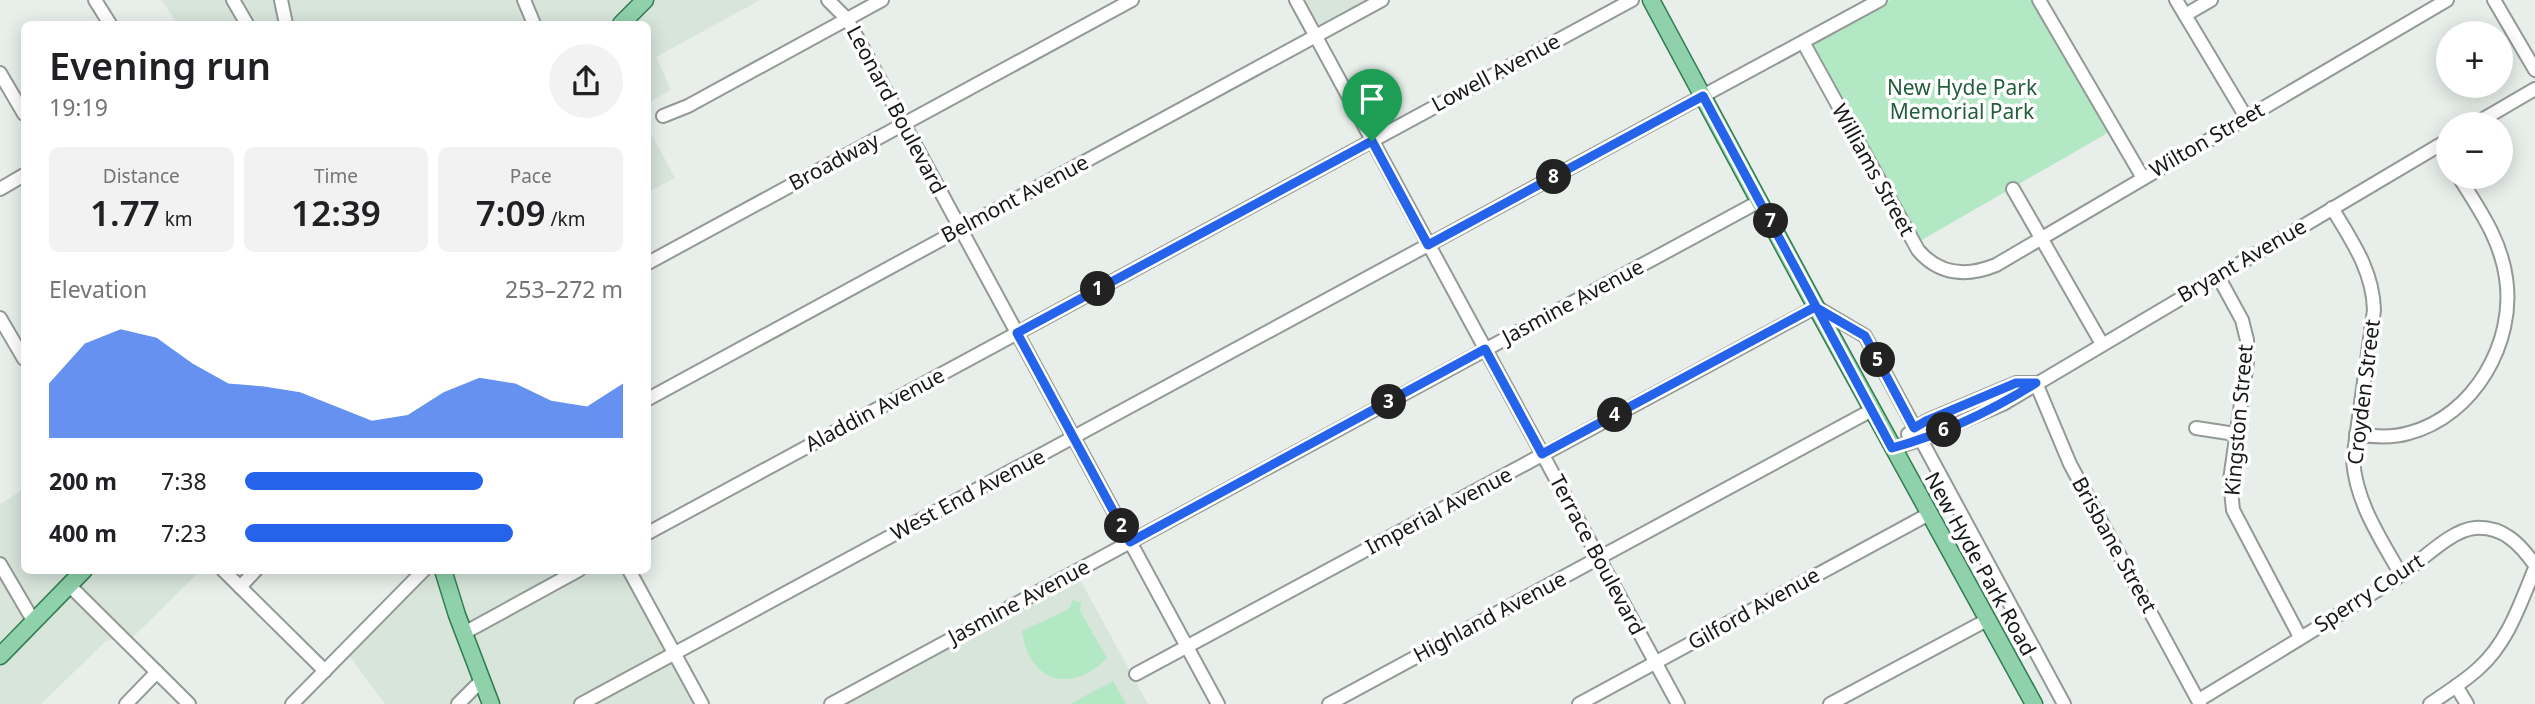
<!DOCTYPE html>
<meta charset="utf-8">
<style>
body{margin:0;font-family:"Noto Sans",sans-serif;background:#f2f2f2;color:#202124;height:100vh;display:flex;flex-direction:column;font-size:26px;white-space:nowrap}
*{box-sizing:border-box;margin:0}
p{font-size:23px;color:#757577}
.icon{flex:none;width:38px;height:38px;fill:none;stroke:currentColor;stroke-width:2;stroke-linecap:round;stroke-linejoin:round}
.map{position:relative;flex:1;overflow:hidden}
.sheet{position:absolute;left:21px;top:21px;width:630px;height:553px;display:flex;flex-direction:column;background:#fff;border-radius:10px;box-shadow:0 4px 18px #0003}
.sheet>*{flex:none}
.fabs{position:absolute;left:2436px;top:21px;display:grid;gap:14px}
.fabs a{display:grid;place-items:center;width:77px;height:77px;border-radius:50%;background:#fff;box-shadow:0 4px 18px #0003;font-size:35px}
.pin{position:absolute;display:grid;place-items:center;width:60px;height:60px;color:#fff;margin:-72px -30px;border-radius:50% 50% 50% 0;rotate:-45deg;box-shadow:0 0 7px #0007}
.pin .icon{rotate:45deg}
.km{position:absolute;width:35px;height:35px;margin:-18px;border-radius:50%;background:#222;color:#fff;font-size:19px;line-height:35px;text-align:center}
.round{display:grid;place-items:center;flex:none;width:74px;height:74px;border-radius:37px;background:#f2f2f2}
.overview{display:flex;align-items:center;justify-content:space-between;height:119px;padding:0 28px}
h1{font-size:38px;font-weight:600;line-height:52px}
.stats{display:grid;grid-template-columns:repeat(3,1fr);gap:10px;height:119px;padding:7px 28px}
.stats div{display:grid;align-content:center;border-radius:10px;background:#f2f2f2;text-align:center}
.stats b{font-size:35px;font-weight:600}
.stats small{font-size:19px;font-weight:400}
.stats p{font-size:19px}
.chart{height:196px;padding:14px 28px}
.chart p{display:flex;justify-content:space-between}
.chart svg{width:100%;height:126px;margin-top:7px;fill:#2563eb;opacity:.7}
ul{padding:0 28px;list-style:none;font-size:23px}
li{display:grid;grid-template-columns:112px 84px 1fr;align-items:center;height:52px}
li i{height:18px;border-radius:9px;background:#2563eb}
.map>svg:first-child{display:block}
.built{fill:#d7e5db}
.green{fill:#b2e8c3}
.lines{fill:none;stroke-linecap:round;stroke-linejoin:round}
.minor-casing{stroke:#939a95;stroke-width:16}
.major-casing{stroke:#337c52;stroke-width:19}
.minor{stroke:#fff;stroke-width:12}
.major{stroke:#8ed1aa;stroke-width:16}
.route-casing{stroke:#fff;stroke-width:14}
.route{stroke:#2563eb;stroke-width:9}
.labels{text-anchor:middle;stroke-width:7;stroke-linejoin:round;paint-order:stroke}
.street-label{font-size:21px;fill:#161917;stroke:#fff}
.park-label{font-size:21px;fill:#235e3b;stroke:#fff}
</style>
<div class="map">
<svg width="2535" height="704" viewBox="0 0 2535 704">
<rect width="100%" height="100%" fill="#e8efea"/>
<g class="built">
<path d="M162,0H760L656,57L671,90L648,103V24H177Z"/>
<path d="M1298,0H1380L1316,34Z"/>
<path d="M648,128L675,178L648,192Z"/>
<path d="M24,489V570L200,571L134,636L106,641L41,704H0V504Z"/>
<path d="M424,571H624L698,704H385L345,650Z"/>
<path d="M1078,576L1148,704H843Z"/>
</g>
<g class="green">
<path d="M1890,0H2035L2111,131L1920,241L1811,44Z"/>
<path d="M1073,600L1081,603L1080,611L1107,658C1072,694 1029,683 1022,631L1069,609Z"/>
<path d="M1113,681L1126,704H1070Z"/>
</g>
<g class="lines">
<defs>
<g id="minor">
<path d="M95,0L110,24"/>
<path d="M233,0L247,24"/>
<path d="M281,0L286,24"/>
<path d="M524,0L534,24"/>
<path d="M828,0L847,19L1218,704"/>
<path d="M1296,0L1678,704"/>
<path d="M2039,0L2143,178"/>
<path d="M2176,0L2246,117"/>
<path d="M2494,0L2535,70"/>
<path d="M2185,15L2211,0"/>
<path d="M1803,42L1918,250C1939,275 1967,277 1996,265L2447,0"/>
<path d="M0,73L24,114"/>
<path d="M663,116L688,106L882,0"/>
<path d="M2475,124L2535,89"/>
<path d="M0,189L24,175"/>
<path d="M2013,189L2102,344"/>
<path d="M2332,208C2352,241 2373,271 2374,310L2353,460C2356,503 2381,539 2401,575"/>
<path d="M648,263L1132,0"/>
<path d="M2218,276L2242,320L2247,340V362L2230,480L2233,510L2300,637"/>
<path d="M0,318L24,359"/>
<path d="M2036,383L2070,464L2200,704"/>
<path d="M648,399L1382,0"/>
<path d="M2196,428L2235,434"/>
<path d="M1908,434L1926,421L2016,383H2035"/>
<path d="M2356,434C2374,437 2392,438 2409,433C2474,416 2516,342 2506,278C2501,240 2479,209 2459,177"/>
<path d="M1892,448L1920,440L2003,404L2448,140"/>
<path d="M648,533L1632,0"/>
<path d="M0,564L34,622"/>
<path d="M223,570L325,671"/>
<path d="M629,570L702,704"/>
<path d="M69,585L189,704"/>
<path d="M240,587L256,570"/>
<path d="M464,633L579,570"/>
<path d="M1136,674L1816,307L1865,336L2064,704"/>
<path d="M2456,686L2467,704"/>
<path d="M2199,700C2266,659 2334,619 2399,576C2421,562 2450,530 2475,528C2503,526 2520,544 2535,565"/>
<path d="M126,704L157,672"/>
<path d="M292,704L424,570"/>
<path d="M458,704L482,680"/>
<path d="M581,704L1880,0"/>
<path d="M831,704L1760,201"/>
<path d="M1329,704L1872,410"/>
<path d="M1579,704L1929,514"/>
<path d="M1830,704L1987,620"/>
<path d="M2430,704C2447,692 2464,682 2479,668C2508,642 2520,604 2535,568"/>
</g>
<g id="major">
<path d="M1651,0L1816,307L2034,704"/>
<path d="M621,24L645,0"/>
<path d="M443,570L457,615L491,704"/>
<path d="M0,656L84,570"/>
</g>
</defs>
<use href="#minor" class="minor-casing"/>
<use href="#major" class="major-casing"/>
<use href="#minor" class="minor"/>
<use href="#major" class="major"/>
</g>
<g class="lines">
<defs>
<path id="route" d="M1372,141L1017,333L1130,542L1485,349L1542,454L1815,307L1865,336L1914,428L1926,421L2016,383H2036C1991,411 1943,434 1892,448L1703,96L1428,245L1372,141"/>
</defs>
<use href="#route" class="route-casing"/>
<use href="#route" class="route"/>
</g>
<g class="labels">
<g class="street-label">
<text transform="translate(1496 73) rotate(-28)" y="7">Lowell Avenue</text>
<text transform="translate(896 110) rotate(62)" y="7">Leonard Boulevard</text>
<text transform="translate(2207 140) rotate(-30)" y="7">Wilton Street</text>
<text transform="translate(834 162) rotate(-28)" y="7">Broadway</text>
<text transform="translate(1873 170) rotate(61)" y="7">Williams Street</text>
<text transform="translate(1015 199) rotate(-28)" y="7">Belmont Avenue</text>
<text transform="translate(2242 261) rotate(-30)" y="7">Bryant Avenue</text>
<text transform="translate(1573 302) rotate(-28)" y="7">Jasmine Avenue</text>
<text transform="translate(2364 392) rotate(-83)" y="7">Croyden Street</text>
<text transform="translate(875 410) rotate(-28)" y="7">Aladdin Avenue</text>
<text transform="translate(2239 420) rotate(-85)" y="7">Kingston Street</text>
<text transform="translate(968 495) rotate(-28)" y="7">West End Avenue</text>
<text transform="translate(1439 511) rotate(-28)" y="7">Imperial Avenue</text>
<text transform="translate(2114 545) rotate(61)" y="7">Brisbane Street</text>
<text transform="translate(1597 555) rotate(62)" y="7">Terrace Boulevard</text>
<text transform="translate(1980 564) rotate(61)" y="7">New Hyde Park Road</text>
<text transform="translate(2369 593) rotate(-33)" y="7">Sperry Court</text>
<text transform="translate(1019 602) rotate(-28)" y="7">Jasmine Avenue</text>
<text transform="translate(1754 609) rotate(-29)" y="7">Gilford Avenue</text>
<text transform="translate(1490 617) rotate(-28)" y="7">Highland Avenue</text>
</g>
<g class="park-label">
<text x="1962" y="95">New Hyde Park<tspan x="1962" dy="24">Memorial Park</tspan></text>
</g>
</g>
</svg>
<div class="fabs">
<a>+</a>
<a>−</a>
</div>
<div class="pin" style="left:1372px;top:141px;background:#1e9e55"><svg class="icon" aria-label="arrive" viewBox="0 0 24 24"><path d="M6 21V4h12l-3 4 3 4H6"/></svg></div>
<b class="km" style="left:1098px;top:289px">1</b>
<b class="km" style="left:1122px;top:526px">2</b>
<b class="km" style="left:1389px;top:402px">3</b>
<b class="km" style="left:1615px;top:415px">4</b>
<b class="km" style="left:1878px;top:360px">5</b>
<b class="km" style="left:1944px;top:430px">6</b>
<b class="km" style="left:1771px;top:221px">7</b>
<b class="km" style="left:1554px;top:177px">8</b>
<section class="sheet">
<div class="overview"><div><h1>Evening run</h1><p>19:19</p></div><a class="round"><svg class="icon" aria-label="share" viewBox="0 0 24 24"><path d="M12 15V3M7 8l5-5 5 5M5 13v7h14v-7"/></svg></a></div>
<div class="stats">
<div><p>Distance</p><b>1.77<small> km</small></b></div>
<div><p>Time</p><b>12:39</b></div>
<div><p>Pace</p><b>7:09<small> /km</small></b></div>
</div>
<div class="chart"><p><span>Elevation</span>253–272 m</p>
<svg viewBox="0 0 160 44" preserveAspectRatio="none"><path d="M0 44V25L10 11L20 6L30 9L40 18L50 25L60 26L70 28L80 33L90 38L100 36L110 28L120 23L130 25L140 31L150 33L160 25V44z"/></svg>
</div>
<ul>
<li><b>200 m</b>7:38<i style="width:63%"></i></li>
<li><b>400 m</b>7:23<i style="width:71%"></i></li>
</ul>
</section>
</div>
